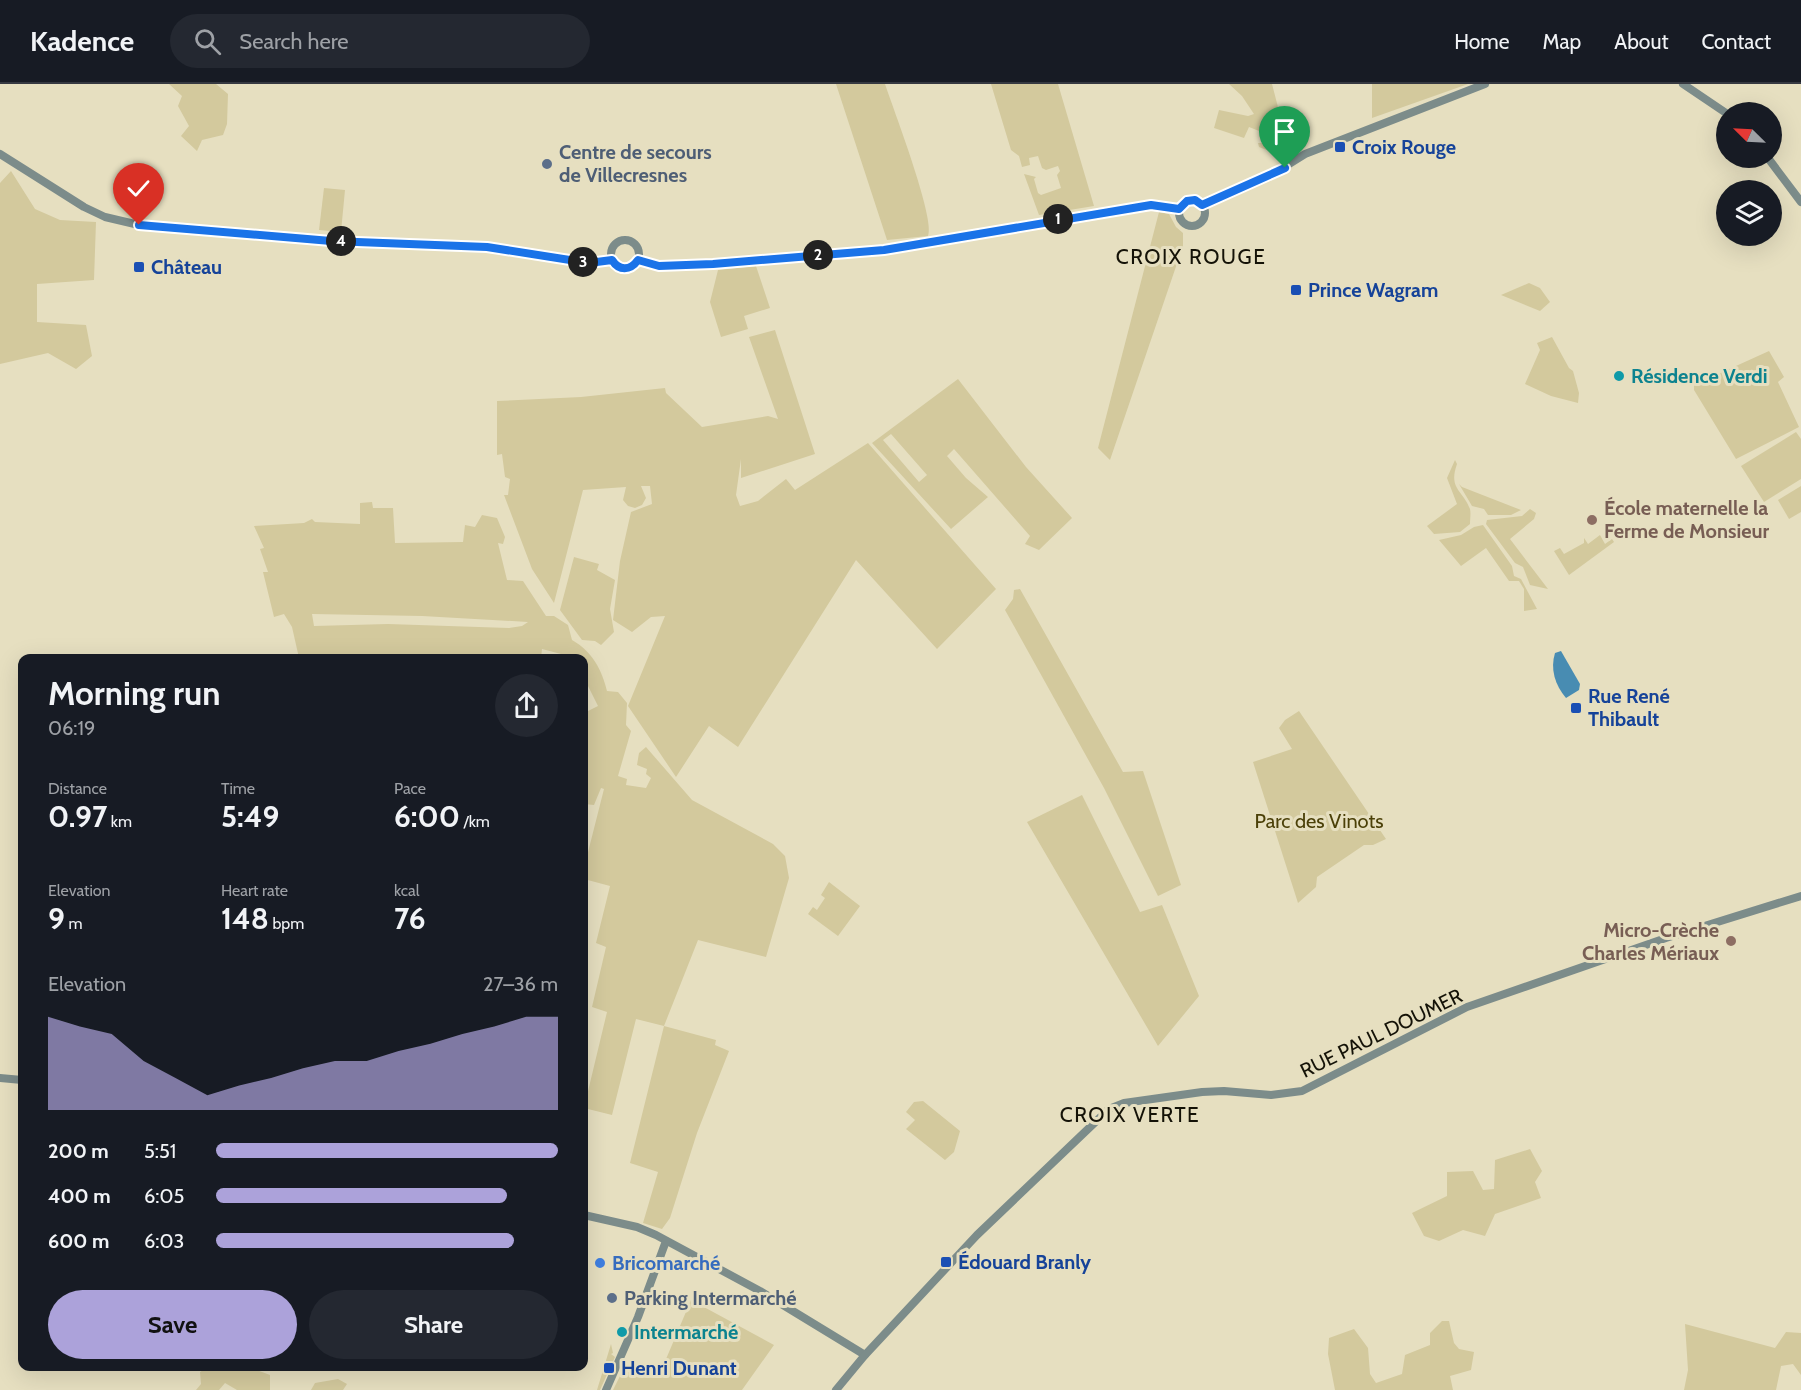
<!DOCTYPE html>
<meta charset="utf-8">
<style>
body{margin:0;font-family:Cabin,sans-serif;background:#242831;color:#f1f3f6;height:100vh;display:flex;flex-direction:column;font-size:22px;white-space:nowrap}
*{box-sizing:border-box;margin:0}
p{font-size:20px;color:#9ea1a6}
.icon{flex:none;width:33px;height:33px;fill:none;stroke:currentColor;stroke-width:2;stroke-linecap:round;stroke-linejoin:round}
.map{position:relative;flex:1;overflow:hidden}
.drawer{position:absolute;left:18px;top:570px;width:570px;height:717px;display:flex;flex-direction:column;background:#171b24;border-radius:12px;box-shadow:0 6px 24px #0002}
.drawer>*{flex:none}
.needle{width:39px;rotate:294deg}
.fabs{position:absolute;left:1716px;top:18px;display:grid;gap:12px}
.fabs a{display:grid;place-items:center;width:66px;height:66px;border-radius:50%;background:#171b24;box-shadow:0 6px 24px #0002;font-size:30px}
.pin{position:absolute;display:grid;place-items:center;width:51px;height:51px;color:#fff;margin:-62px -26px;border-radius:50% 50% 50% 0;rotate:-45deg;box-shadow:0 0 6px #0007}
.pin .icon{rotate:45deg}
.km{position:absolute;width:30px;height:30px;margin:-15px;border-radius:50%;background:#222;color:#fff;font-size:16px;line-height:30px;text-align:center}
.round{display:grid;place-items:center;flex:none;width:63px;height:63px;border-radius:32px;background:#242831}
.overview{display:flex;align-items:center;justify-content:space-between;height:102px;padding:0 30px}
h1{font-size:33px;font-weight:800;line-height:45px}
.stats{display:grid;grid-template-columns:repeat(3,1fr);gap:9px;height:102px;padding:6px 30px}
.stats div{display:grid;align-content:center}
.stats b{font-size:30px;font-weight:800}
.stats small{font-size:16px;font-weight:400}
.stats p{font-size:16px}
.chart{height:168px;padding:12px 30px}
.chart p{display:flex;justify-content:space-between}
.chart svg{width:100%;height:108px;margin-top:6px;fill:#aca2da;opacity:.7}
.button{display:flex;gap:12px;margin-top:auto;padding:12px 30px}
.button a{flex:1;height:69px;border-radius:36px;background:#aca2da;color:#111;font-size:24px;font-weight:800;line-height:69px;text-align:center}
.button a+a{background:#242831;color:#f1f3f6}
ul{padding:0 30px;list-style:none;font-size:20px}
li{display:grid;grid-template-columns:96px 72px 1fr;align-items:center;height:45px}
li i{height:15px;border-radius:8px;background:#aca2da}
header{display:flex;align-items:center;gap:36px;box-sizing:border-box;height:84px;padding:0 30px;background:#171b24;border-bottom:2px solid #363941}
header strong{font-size:28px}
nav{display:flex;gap:33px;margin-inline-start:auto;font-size:21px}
.search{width:420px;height:54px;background:#242831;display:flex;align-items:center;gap:15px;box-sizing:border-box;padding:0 21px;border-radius:33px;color:#9ea1a6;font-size:22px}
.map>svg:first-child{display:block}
.green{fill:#d3c99d;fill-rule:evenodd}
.water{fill:#488cb2}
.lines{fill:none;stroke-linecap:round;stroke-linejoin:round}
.minor{stroke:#7c8c8a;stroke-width:8}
.route-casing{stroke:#fff;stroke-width:12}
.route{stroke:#1a73e8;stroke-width:8}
.transit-dot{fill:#1a4fb4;stroke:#e6dfc0;stroke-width:2}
.service-dot{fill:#5c6f8a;stroke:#e6dfc0;stroke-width:2}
.culture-dot{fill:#0f9aa8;stroke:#e6dfc0;stroke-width:2}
.education-dot{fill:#8d6e63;stroke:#e6dfc0;stroke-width:2}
.shop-dot{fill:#3f7fe0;stroke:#e6dfc0;stroke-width:2}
.labels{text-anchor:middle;stroke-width:6;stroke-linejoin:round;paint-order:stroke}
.transit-label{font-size:20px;font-weight:bold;fill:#164399;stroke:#e6dfc0;text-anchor:start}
.service-label{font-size:20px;font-weight:bold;fill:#4e5e75;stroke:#e6dfc0;text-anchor:start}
.culture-label{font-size:20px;font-weight:bold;fill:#0d838f;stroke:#e6dfc0;text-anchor:start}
.education-label{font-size:20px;font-weight:bold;fill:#785e54;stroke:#e6dfc0;text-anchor:start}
.park-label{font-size:20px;fill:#4b4008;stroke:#e6dfc0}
.street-label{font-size:20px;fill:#141207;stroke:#e6dfc0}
.shop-label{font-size:20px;font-weight:bold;fill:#366cbe;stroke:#e6dfc0;text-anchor:start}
.neighbourhood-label{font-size:21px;letter-spacing:1.5px;fill:#141207;stroke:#e6dfc0}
</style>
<header>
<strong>Kadence</strong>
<div class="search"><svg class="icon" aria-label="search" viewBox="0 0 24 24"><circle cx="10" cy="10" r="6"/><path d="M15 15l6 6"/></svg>Search here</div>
<nav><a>Home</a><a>Map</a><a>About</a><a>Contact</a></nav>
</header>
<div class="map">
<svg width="1801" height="1306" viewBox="0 0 1801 1306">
<rect width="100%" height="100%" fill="#e6dfc0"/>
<g class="green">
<path d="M169,0H216L228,10L227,40L223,51L202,56L197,67L181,52L189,42L178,22L182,12Z"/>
<path d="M836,0H885C893,24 936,136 928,152L887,156Z"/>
<path d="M991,0H1058L1094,122L1039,131L1024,90L1036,93L1034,95L1038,109L1041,111L1061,104L1057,91L1060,87L1058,82L1046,86L1042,84L1038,72L1029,74L1030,81L1022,83L1019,72L1011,66Z"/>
<path d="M1229,0H1272L1287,58L1283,72L1259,63L1258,59H1274L1272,52L1249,43L1244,54L1214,44L1219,26L1248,32L1254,30L1242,12Z"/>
<path d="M1372,0H1468L1372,34Z"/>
<path d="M11,87L35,125L60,136L96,138L94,196L37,200V238L86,241L92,272L76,285L48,269L0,280V99Z"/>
<path d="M324,104L345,106L341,148L319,146Z"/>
<path d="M1159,128L1169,130L1176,143L1183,149V162L1110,376L1098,364Z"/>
<path d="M756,182L770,224L744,232L748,245L721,253L710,218L718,186Z"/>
<path d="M1529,199L1540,204L1550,218L1540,227L1501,211Z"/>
<path d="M775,246L815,370L741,394V375L736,411L740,422L758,417L786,395L795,406L868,359L996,505L937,565L856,476L738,663L709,642L676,693L628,622L665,532L651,533L632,548L613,536L620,477L631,428L652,420L650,402H641L646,414L642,421L635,424L628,422L623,416L626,403L583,406L554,519L532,485L504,411H508L510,395L505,393L502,370L497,371V317L581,313L665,304L666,309L702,343L768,332L778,335L749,253Z"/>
<path d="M1552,253L1569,284L1573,287L1579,309L1578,319L1551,312L1525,300L1540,266L1537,259Z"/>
<path d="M1769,267L1784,293L1778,298L1799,343L1736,375L1694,306V301Z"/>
<path d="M958,295L1026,383L1072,434L1039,466L1025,460L1030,452L954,365L947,372L966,394L988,413L951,445L872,359ZM891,350L927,391L919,398L883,356Z"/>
<path d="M1796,348L1801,355V395L1764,418L1741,382Z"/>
<path d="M1455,376L1457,380C1448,405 1463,406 1470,425C1471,429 1470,436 1470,440L1460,448L1434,450L1427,442L1457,420L1447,394Z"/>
<path d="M1459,400L1462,403L1521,426L1511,431H1488L1484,425L1472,422Z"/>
<path d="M1801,402V428L1789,435L1778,416Z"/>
<path d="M372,418L373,424H393L395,459L463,458L465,441L475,443L482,431L497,434L505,453L503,460L498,459L507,496L523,497L546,532H554L568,541L572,556C592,567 602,586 607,607L618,608L627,619L626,641L631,647L618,692L627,695L626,701L646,704L651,694L646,690L647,685L637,681L639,669L646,663L692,716L773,760L785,772L789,794L766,873L698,856L664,942L716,956L715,961L729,967L697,1049L670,1134L662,1145L643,1139L658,1088L630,1079L664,942L636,935L612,1031L584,1024L607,928L592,923L606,863L596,859L610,802L584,795V784L604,705L601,704L594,721L584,720V629L598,622L584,594V574H560L561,570L542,565L541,574H299L292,543L284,530L274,533L263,488H268L260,465L264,464L254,442L304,439L312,435L315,438L360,440V419ZM312,530L422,532L528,538L522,542L509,544L388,540L314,542Z"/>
<path d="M1530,425L1536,429L1534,435L1510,455L1548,505L1530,501L1523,483L1515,479L1486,440L1487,436L1522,432Z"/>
<path d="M1483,441L1512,482L1514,492L1521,495L1537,525L1524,527V505L1519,497H1509L1486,464L1461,482L1439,456L1461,451L1474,443Z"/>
<path d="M1600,451L1605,460L1612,455L1614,458L1569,491L1554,467L1560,464L1564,470L1584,459V454L1588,460Z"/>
<path d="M574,473L599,480L597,486L615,496L610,525L614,548L601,561L595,557L582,556L560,526Z"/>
<path d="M1020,505L1123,688L1143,687L1181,801L1158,812L1104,704L1005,526L1013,515L1014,506Z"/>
<path d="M1299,627L1386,755L1373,761H1364L1317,793L1316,803L1298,819L1253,678L1292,665L1279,644L1285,636Z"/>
<path d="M1082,711L1140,828L1162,821L1199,912L1158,962L1027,738Z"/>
<path d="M829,798L860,822L838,852L808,830L813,823L817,826L825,814L821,811Z"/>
<path d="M923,1017L960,1047L954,1068L945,1076L906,1045L915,1036L906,1028L914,1018Z"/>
<path d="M1530,1065L1542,1087L1535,1098L1541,1114L1495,1130L1485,1152L1463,1146L1439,1157L1424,1152L1412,1129L1447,1112V1088L1473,1087L1483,1106L1494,1105L1495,1076Z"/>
<path d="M691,1216L774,1261L742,1306H613L625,1282L658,1294Z"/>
<path d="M1442,1237H1449L1454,1259L1459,1265L1474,1268L1471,1286L1450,1292L1453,1306H1335L1328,1270L1329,1254L1354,1245L1368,1264L1370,1290L1376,1299L1402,1290L1405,1271L1430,1261V1249Z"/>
<path d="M1685,1240L1775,1264L1786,1248L1801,1249V1291L1793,1280L1781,1282L1776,1306H1684L1688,1286Z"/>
<path d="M611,1260L613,1269L611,1270L615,1273L600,1306H597Z"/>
<path d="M208,1283H249L270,1291V1306H237L225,1299L219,1306H196L201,1300L200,1288Z"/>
<path d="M338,1295L347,1300L343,1306H311L315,1299Z"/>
</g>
<path class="water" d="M1561,567L1580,600L1579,606L1566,614C1555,601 1550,585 1555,569Z"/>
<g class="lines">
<g class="minor">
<path d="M1683,0L1726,29"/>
<path d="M0,70L84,123L105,133L139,141L331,157L487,163L589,179L612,176"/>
<path d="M1768,74L1801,118"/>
<circle cx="1192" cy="129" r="13"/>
<path d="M1202,121L1276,88L1305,70L1485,0"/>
<circle cx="625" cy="170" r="14"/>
<path d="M638,176L659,182L731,179L875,167L1117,126L1160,121L1179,125"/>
<path d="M0,994L22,996"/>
<path d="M584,1131L637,1143L656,1151L760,1207L865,1271"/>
<path d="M606,1306L638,1233L666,1157"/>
<path d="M836,1306L865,1271L977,1151L1109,1025L1124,1019L1202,1008L1224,1007L1271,1011L1302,1007L1467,923L1666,854L1801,812"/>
</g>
</g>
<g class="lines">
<defs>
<path id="route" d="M139,141L331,157L487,163L589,179L612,176C619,187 630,187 638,176L659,182L713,180L884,166L1151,121L1179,125L1187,117L1195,116L1202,121L1285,84"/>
</defs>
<use href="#route" class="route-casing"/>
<use href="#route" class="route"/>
</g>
<g class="transit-dot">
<rect x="1334" y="57" width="12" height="12" rx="3"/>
<rect x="133" y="177" width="12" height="12" rx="3"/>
<rect x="1290" y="200" width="12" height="12" rx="3"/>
<rect x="1570" y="618" width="12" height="12" rx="3"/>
<rect x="940" y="1172" width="12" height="12" rx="3"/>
<rect x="603" y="1278" width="12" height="12" rx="3"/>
</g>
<g class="service-dot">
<circle cx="547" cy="80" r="6"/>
<circle cx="612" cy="1214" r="6"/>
</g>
<g class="culture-dot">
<circle cx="1619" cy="292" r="6"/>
<circle cx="622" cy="1248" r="6"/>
</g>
<g class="education-dot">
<circle cx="1592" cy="436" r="6"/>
<circle cx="1731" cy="857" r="6"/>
</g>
<circle class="shop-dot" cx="600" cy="1179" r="6"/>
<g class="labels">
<g class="transit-label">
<text x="1352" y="70">Croix Rouge</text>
<text x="151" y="190">Château</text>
<text x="1308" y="213">Prince Wagram</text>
<text x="1588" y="619">Rue René<tspan x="1588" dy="23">Thibault</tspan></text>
<text x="958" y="1185">Édouard Branly</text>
<text x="621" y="1291">Henri Dunant</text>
</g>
<g class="service-label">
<text x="559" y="75">Centre de secours<tspan x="559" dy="23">de Villecresnes</tspan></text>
<text x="624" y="1221">Parking Intermarché</text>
</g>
<g class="culture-label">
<text x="1631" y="299">Résidence Verdi</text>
<text x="634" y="1255">Intermarché</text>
</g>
<g class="education-label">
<text x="1604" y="431">École maternelle la<tspan x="1604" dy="23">Ferme de Monsieur</tspan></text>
<text x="1719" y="853" text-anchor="end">Micro-Crèche<tspan x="1719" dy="23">Charles Mériaux</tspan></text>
</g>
<g class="park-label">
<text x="1319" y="744">Parc des Vinots</text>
</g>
<g class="street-label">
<text transform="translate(1381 949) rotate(-26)" y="7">RUE PAUL DOUMER</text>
</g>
<g class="shop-label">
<text x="612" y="1186">Bricomarché</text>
</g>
<g class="neighbourhood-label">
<text x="1191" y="180">CROIX ROUGE</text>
<text x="1130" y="1038">CROIX VERTE</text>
</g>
</g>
</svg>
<div class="fabs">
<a><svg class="needle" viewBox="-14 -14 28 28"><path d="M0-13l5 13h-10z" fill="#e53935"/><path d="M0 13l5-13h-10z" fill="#9ea1a6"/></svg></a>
<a><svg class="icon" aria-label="layers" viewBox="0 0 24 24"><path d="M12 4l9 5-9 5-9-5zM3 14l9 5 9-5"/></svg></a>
</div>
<div class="pin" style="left:1285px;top:84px;background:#1e9e55"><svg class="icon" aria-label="arrive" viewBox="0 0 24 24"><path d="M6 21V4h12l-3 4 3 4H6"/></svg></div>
<div class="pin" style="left:139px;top:141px;background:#d93025"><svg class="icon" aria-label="check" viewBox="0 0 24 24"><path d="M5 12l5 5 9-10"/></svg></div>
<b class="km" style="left:1058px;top:135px">1</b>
<b class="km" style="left:818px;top:171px">2</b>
<b class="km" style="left:583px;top:178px">3</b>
<b class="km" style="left:341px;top:157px">4</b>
<section class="drawer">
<div class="overview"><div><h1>Morning run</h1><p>06:19</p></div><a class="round"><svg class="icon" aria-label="share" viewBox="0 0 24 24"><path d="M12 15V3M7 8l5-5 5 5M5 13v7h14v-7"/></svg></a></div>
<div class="stats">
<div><p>Distance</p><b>0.97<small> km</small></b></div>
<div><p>Time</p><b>5:49</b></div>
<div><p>Pace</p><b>6:00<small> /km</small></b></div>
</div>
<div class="stats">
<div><p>Elevation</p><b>9<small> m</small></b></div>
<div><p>Heart rate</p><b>148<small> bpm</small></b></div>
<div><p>kcal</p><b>76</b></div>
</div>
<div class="chart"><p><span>Elevation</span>27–36 m</p>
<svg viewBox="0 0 160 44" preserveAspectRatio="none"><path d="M0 44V6L10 10L20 13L30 24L40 31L50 38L60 34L70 31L80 27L90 24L100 24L110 20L120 17L130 13L140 10L150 6L160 6V44z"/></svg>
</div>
<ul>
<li><b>200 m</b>5:51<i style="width:100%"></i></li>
<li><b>400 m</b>6:05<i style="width:85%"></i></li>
<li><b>600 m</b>6:03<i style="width:87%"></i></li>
</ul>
<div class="button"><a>Save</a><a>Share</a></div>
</section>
</div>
